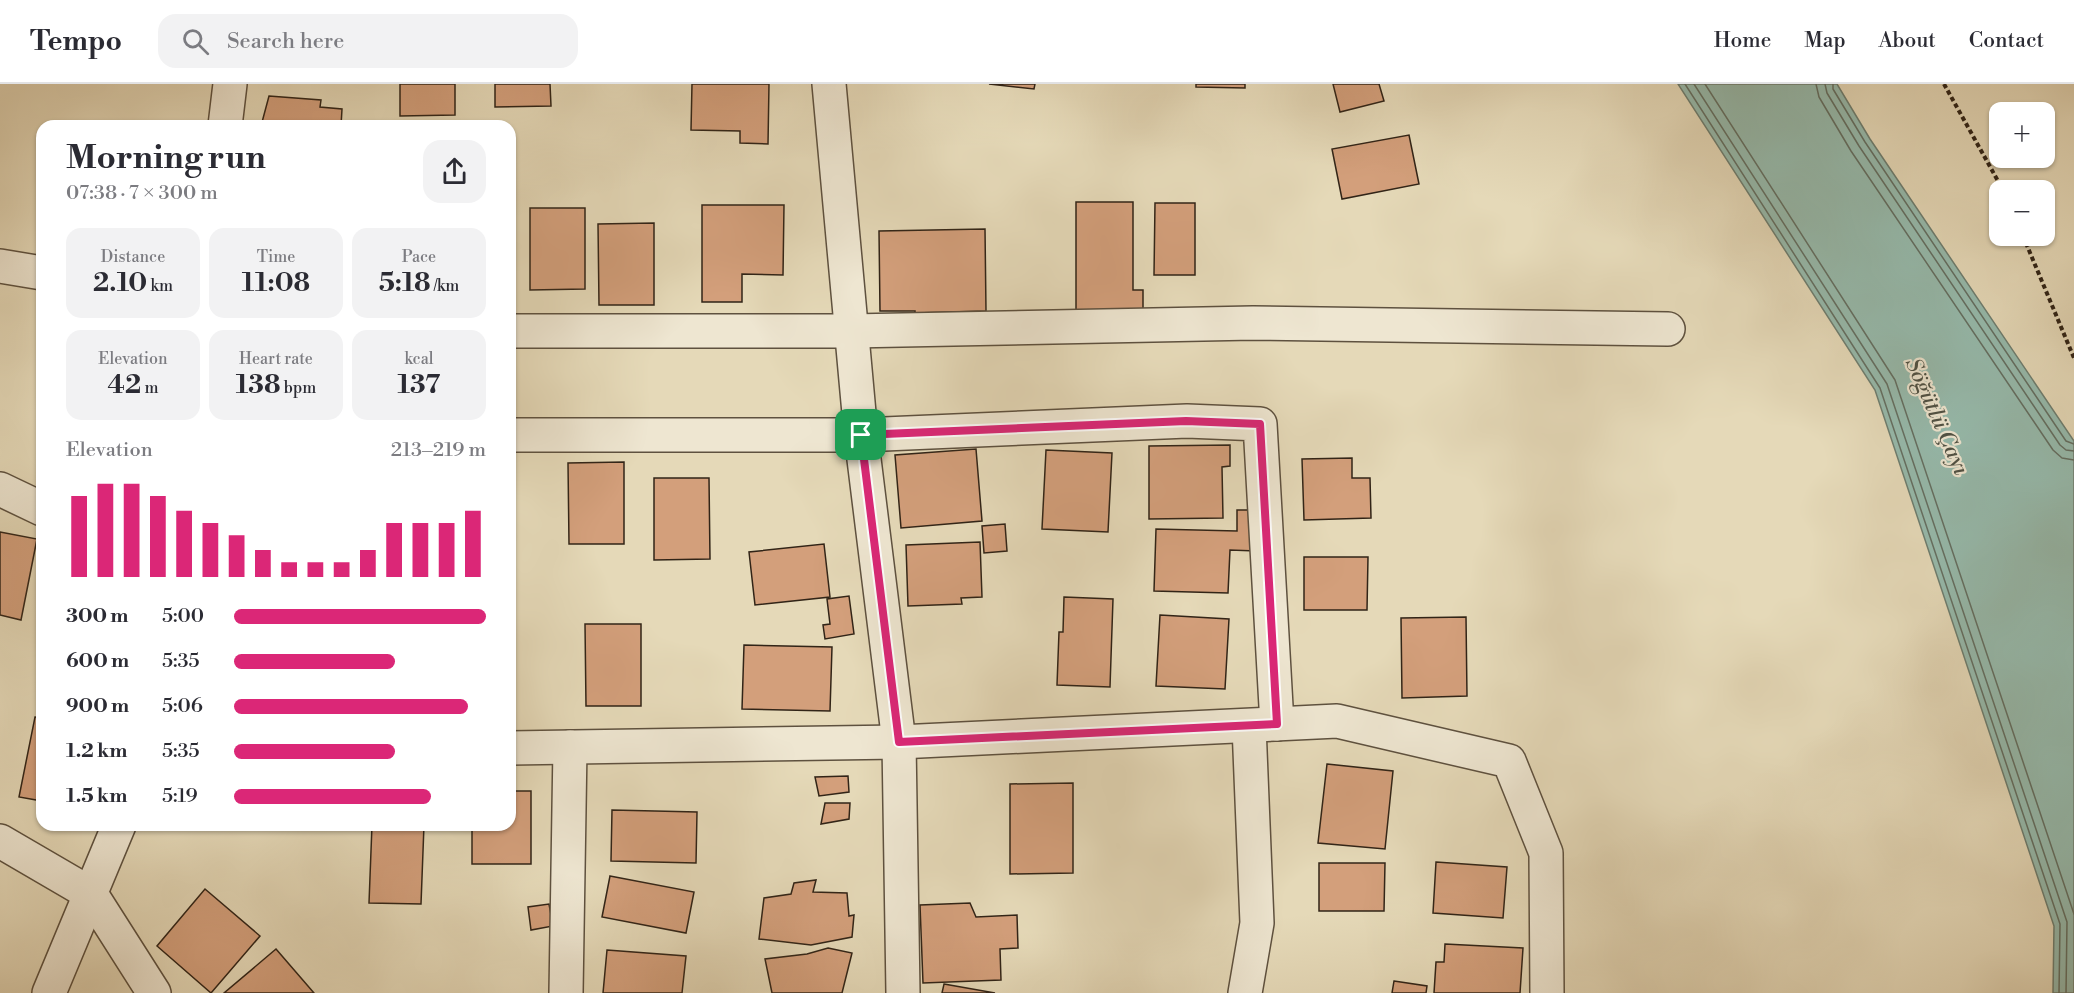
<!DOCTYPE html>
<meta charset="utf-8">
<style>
body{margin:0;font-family:"Libre Bodoni",serif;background:#f2f2f3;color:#2b2b33;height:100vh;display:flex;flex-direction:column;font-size:22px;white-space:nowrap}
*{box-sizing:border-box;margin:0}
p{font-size:20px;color:#7c7c81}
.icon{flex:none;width:33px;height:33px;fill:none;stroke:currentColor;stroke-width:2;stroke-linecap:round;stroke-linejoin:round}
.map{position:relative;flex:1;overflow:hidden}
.sheet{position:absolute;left:36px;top:36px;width:480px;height:711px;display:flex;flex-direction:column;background:#fff;border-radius:18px;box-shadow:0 2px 4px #0004}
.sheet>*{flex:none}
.tools{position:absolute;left:1989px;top:18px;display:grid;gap:12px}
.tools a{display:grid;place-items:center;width:66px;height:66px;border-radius:12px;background:#fff;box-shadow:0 2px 4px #0004;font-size:30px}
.pin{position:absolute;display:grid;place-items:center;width:51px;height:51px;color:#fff;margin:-26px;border-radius:12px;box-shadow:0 3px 9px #0006}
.round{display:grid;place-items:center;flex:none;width:63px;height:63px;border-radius:18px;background:#f2f2f3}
.headline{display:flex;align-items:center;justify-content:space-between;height:102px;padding:0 30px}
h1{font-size:33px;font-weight:700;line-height:45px}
.metrics{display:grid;grid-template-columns:repeat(3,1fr);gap:9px;height:102px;padding:6px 30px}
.metrics div{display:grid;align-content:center;border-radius:15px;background:#f2f2f3;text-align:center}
.metrics b{font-size:26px;font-weight:700}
.metrics small{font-size:16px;font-weight:400}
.metrics p{font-size:16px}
.chart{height:168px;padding:12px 30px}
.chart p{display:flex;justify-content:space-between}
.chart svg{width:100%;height:108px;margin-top:6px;stroke:#db2777;stroke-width:6}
ul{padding:0 30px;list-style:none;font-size:20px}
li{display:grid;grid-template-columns:96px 72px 1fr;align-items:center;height:45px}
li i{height:15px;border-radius:8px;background:#db2777}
header{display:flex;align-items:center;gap:36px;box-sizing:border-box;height:84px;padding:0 30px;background:#fff;border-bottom:2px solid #e1e1e2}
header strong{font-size:28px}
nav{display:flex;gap:33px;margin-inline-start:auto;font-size:21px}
.search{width:420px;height:54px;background:#f2f2f3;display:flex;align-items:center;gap:15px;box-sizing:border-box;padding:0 21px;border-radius:18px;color:#7c7c81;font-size:22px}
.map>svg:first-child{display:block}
.water{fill:#96baac;stroke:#6e7e70;stroke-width:1.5}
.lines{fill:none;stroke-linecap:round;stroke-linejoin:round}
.shore{stroke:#646f62;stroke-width:1.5}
.building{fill:#d39f7b;stroke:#312417;stroke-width:1.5}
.minor-casing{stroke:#5e513f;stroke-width:36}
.path{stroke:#312417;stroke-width:4;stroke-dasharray:4.5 3;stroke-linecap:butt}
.minor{stroke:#eee6d1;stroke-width:33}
.route-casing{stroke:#fff;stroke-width:12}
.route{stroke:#db2777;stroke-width:8}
.labels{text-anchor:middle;stroke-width:4.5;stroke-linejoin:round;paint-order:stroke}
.water-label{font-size:22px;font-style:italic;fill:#4f5144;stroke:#eee6d1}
</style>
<header>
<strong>Tempo</strong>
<div class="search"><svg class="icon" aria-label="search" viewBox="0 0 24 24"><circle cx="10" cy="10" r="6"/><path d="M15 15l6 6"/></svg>Search here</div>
<nav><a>Home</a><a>Map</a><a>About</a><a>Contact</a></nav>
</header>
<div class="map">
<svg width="2074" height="909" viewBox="0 0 2074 909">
<rect width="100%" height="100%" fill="#e5d9b8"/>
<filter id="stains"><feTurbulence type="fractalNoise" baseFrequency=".00333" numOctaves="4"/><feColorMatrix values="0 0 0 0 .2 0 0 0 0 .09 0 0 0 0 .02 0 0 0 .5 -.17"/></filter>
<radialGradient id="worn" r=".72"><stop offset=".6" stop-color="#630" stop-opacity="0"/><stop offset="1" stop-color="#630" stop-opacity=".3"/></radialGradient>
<path class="water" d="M1678,0H1837L1870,55L2074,357V909H2053L2054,842L1875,306Z"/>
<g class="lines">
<g class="shore">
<path d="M1685,0L1880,304L2060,840L2059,909"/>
<path d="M1694,0L1887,300L2067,838L2066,909"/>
<path d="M1705,0L1895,296L2074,830"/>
<path d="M1816,0L1819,13L1851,67L2053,366L2062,374L2074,376"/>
<path d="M1825,0L1827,9L1859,62L2060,361L2066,366L2074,367"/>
<path d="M1833,0V5L1865,58L2066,357L2074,360"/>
</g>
</g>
<g class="building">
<path d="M400,0H455V31L400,32Z"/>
<path d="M495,0H550L551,22L495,23Z"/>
<path d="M692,0H769L768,60L740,59V47L691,46Z"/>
<path d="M989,0H1035L1034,5Z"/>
<path d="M1196,0H1245V4L1196,3Z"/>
<path d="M1333,0H1379L1384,17L1340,28Z"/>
<path d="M269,12L321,16L320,23L342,25L341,42H261Z"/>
<path d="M1409,51L1419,100L1342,115L1332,65Z"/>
<path d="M1076,118H1133V206H1143V227H1076Z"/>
<path d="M1155,119H1195V191H1154Z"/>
<path d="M702,121H784L783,191L742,190V218H702Z"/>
<path d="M530,124H585V205L530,206Z"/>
<path d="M654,139V221H599L598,140Z"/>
<path d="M985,145L986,227L915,229V227H880L879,147Z"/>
<path d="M1230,361V382L1222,383L1223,434L1149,435V362Z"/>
<path d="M976,365L982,437L901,444L895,371Z"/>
<path d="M1046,366L1112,369L1108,448L1042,445Z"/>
<path d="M1352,374V394H1370L1371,434L1304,436L1302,375Z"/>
<path d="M624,378V460H569L568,379Z"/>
<path d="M654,394H709L710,475L654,476Z"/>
<path d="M1237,426H1256V467L1230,466L1228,509L1154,507L1156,445L1237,447Z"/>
<path d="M1005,440L1007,467L984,469L982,442Z"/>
<path d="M0,448L37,455L21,536L0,531Z"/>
<path d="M980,458L982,513L961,514L962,520L908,522L906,461Z"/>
<path d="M824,460L830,513L755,521L749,468Z"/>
<path d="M1304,473H1368L1367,526H1304Z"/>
<path d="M849,512L854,550L825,555L823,541L830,540L827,515Z"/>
<path d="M1064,513L1113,515L1110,603L1057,601L1059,548H1063Z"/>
<path d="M1160,531L1229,535L1225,605L1156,602Z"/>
<path d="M1466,533L1467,612L1402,614L1401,534Z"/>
<path d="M585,540H641V622H586Z"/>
<path d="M744,561L832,563L830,627L742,625Z"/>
<path d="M35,633L42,634V717L19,713Z"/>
<path d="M1327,680L1393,687L1385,765L1318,759Z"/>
<path d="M848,692L849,708L819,712L815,693Z"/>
<path d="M1073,699V789L1010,790V700Z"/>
<path d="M510,707H531V780H472V741H510Z"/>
<path d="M825,719H850L849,735L821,740Z"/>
<path d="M612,726L697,728L696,779L611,777Z"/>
<path d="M372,741H424L421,820L369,819Z"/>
<path d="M1436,778L1507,783L1503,834L1433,829Z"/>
<path d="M1319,779H1385L1384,827H1319Z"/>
<path d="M610,792L694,808L686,849L602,833Z"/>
<path d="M816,796L813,808L847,809L849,832L854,831L852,853L811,861L759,855L764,814L791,810L794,799Z"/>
<path d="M205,805L260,852L211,909L157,862Z"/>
<path d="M970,819L976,833L1017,831L1018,864L1000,865L1001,896L923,899L920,821Z"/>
<path d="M549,820L553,842L531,846L528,823Z"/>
<path d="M1445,860L1523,864L1520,909H1434L1436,878H1444Z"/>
<path d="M828,864L852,869L842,909H772L765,875L807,870Z"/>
<path d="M276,865L314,909H224Z"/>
<path d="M607,866L686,872L682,909H603Z"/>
<path d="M1394,897L1427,902L1426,909H1392Z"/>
<path d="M944,900L995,909H942Z"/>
</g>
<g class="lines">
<defs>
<g id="minor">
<path d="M829,0L861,351L899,658L903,909"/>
<path d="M225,42L230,0"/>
<path d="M0,182L42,189"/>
<path d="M510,247H851L1253,239L1668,245"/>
<path d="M510,351H861L1187,337L1260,340L1277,640"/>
<path d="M0,405L42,425"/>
<path d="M510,664L899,658L1337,637L1509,677L1546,769L1547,909"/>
<path d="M0,757L91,810L154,909"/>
<path d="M49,909L119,741"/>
<path d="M566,909L570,663"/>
<path d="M1245,909L1257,839L1249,642"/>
</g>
</defs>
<use href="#minor" class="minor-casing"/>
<g class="path">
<path d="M1944,0L2003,106"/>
<path d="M2023,152L2074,274"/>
</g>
<use href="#minor" class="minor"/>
</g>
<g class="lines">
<defs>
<path id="route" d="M1186,337L1260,340L1277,640L899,658L861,351Z"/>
</defs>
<use href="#route" class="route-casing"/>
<use href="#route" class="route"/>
</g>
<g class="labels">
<g class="water-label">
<text transform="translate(1938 332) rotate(66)" y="8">Söğütlü Çayı</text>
</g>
</g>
<rect width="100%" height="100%" filter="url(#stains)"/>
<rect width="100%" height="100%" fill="url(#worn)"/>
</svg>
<div class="tools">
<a>+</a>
<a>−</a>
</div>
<div class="pin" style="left:861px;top:351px;background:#1e9e55"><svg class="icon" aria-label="arrive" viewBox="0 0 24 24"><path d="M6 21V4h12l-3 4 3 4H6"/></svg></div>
<section class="sheet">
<div class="headline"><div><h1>Morning run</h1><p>07:38 · 7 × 300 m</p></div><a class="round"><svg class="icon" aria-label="share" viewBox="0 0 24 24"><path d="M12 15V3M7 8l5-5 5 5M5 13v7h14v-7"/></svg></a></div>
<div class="metrics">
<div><p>Distance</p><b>2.10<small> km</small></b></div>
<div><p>Time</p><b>11:08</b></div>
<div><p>Pace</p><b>5:18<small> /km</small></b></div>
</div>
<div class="metrics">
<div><p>Elevation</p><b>42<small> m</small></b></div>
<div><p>Heart rate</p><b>138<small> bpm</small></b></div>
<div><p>kcal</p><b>137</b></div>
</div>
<div class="chart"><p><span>Elevation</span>213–219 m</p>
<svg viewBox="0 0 160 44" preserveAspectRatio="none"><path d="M5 44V11M15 44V6M25 44V6M35 44V11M45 44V17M55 44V22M65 44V27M75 44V33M85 44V38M95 44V38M105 44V38M115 44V33M125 44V22M135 44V22M145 44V22M155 44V17"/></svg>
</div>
<ul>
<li><b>300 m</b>5:00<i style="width:100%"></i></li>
<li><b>600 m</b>5:35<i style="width:64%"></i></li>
<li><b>900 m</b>5:06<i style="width:93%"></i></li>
<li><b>1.2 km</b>5:35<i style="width:64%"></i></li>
<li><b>1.5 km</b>5:19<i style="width:78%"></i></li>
</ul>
</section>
</div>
